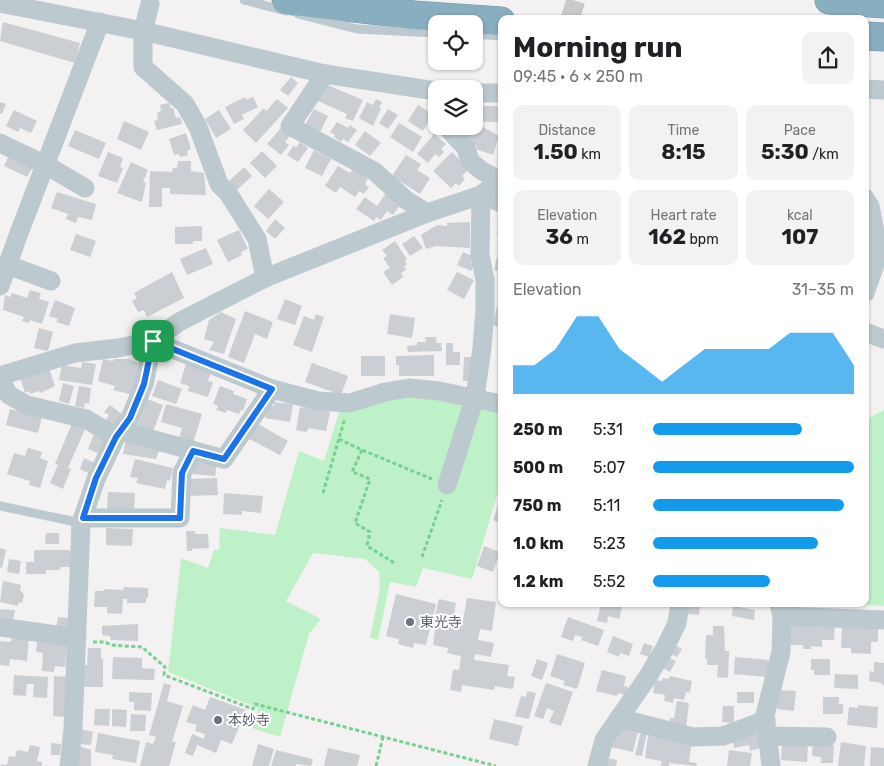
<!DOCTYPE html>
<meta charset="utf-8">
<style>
body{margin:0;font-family:Rubik,"Noto Sans JP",sans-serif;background:#f2f2f2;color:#202124;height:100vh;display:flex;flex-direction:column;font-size:19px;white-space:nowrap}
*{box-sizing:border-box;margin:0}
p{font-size:16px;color:#757577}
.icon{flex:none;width:28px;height:28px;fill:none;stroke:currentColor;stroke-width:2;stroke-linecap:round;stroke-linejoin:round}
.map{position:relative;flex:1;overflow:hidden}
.panel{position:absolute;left:498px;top:15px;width:371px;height:592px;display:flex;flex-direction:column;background:#fff;border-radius:10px;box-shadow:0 1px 4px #0004}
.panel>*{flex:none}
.fabs{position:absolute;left:428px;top:15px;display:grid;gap:10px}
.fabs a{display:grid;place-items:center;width:55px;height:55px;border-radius:10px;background:#fff;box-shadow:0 1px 4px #0004;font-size:25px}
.pin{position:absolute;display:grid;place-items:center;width:42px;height:42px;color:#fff;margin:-21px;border-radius:10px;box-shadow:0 2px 8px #0006}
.round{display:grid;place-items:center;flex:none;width:52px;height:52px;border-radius:10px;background:#f2f2f2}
.headline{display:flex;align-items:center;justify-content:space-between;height:85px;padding:0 15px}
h1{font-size:28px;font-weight:700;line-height:38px}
.stats{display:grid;grid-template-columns:repeat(3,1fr);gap:8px;height:85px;padding:5px 15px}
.stats div{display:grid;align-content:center;border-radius:10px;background:#f2f2f2;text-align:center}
.stats b{font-size:21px;font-weight:700}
.stats small{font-size:14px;font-weight:400}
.stats p{font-size:14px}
.chart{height:140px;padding:10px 15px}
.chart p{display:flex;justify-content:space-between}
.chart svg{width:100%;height:90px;margin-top:5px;fill:#149aea;opacity:.7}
ul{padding:0 15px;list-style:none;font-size:16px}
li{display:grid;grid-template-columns:80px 60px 1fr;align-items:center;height:38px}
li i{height:12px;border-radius:6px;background:#149aea}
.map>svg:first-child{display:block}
.green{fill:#bff1c9}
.building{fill:#cbcfd3}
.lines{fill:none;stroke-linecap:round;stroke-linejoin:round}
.minor-tunnel{stroke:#c8cbcc;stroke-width:19;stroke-dasharray:19 9;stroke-linecap:butt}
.motorway-casing{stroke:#7399ac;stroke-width:29}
.path{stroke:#76d092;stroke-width:3;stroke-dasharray:4 2.5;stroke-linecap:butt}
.service{stroke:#bcc9ce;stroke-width:9}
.minor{stroke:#bcc9ce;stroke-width:19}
.motorway{stroke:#88aec0;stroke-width:28}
.route-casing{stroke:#fff;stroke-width:10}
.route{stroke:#1a73e8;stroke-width:6}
.worship-dot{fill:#6b7280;stroke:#fff;stroke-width:2}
.labels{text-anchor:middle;stroke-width:4;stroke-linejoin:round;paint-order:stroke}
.worship-label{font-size:14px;fill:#5b616d;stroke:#fff;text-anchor:start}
</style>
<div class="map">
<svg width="884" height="766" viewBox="0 0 884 766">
<rect width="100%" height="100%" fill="#f3f1f1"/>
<g class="green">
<path d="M386,397L430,398L501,409V482L472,579L423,568L416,587L390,582L378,640L370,638L380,588L379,572L365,559L313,553L286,601L321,619L309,634L280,737L252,728L258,708L168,672L181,558L208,568L214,550H219L220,528L275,535L299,451L324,461L340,409Z"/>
<path d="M884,410V606L851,604H865V420Z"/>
</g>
<g class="building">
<path d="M3,22L80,43L75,63L0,41Z"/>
<path d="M291,77L298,83L288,96L280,90Z"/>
<path d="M325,84L363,100L353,121L345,118L347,114L318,101Z"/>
<path d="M245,97L246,100L253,97L258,107L242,115L244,119L234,124L225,107Z"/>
<path d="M277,99L288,108L256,143L243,130L264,108L266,111Z"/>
<path d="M376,99L382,102L379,108L381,109L373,126L359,118L367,102L373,105Z"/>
<path d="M0,102L6,104L2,114L0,113Z"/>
<path d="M169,103L171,108H173L176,118L180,117L182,124L157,130L154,121L158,120L157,113L161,111L160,105Z"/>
<path d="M418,105L433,114L423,131L408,121Z"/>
<path d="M481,106H501V118H498V122H481Z"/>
<path d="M314,109L328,116L320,132L305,125Z"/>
<path d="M388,109L398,115L388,129L379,123Z"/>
<path d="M14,110L37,121L31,133L20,128L18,132L6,126Z"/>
<path d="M219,110L231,129L216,138L205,119Z"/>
<path d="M124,121L149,132L141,150L117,139Z"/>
<path d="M337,122L348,128L350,125L357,130L348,142L343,139L341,142L334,137L335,135L330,132Z"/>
<path d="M474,122L499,136L493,155L476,149L477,146L464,140L467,133L456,129L458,126H474Z"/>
<path d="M399,123L422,137L413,152L390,137Z"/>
<path d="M281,128L290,136L285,142L289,145L281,155L267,144Z"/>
<path d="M75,130L106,143L99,159L68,146Z"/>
<path d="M365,131L381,143L370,156L355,145Z"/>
<path d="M186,133L191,149L187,151L188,155L180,157L179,154L174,155L169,139Z"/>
<path d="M434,134L446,144L441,149L444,152L439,157L435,154L428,163L417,154Z"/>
<path d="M300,142L308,148L298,162L287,155L294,145L296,148Z"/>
<path d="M314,150L331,159L322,176L305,168Z"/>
<path d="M262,151L277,166L265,178L250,163Z"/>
<path d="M108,152L123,158L120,167L123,168L117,183L98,176Z"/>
<path d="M452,152L469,169L462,176L465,179L459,186L456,183L451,188L433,171Z"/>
<path d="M10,153L34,165L27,177L4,166Z"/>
<path d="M406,155L421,164L417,170L430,178L420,194L392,176Z"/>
<path d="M178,161H191V171L204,173L206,195L170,194V188H162V207H149L150,171L172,172L173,168H177Z"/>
<path d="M131,162L148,170L143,182L146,183L142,202L117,193Z"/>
<path d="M338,166L350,173L353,169L368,179L365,184L369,187L364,194L359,191L355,197L340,187L336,193L325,186Z"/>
<path d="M244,167L252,176L236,191L228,182Z"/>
<path d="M269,189L284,202L268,219L254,206Z"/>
<path d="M57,192L96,204L92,220L78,217L76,223L66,219L68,214L51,208Z"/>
<path d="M386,193L401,204L393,215L387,211L381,220L376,217L374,221L356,209L365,197L377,206Z"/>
<path d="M500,215L501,216V236H497Z"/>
<path d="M275,219L285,228L275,239L266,231Z"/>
<path d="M470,222V248L436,246L426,249L421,235L437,225L447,226V223Z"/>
<path d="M202,226V241H193V244H175V227Z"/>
<path d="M239,230L248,249L241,252L242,255L228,262L217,240Z"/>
<path d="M76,234L96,241L90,257L70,250Z"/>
<path d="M414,236L423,248L410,256L402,244Z"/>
<path d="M395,241L407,259L405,261L407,264L404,267L406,270L401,273L403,277L392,285L383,272L390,268L383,258L387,256L382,250Z"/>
<path d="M206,248L213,264L187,275L180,259Z"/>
<path d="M463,252L474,257L471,263L475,264L471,271L457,265Z"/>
<path d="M497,257L501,258V272L494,270Z"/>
<path d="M172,272L184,298L147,317L144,310L138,312L132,301L137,298L134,293Z"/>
<path d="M457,272L474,280L464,299L447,290Z"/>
<path d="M30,290L41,293L39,299L49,302L42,324L30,320L29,323L22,321L24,317L3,310L5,295L10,297L12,293L27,298Z"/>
<path d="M501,293V328L492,325Z"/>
<path d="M285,299L302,306L295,325L277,319Z"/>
<path d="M55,300L75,308L69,326L56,322L58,319L49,316Z"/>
<path d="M245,311L273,322L267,339L255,334L244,363L228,357Z"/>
<path d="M221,312L236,319L224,354L209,350L214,342L204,339L209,320Z"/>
<path d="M316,314L324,317L312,352L293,345L304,316L314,320Z"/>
<path d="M390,314L415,318L412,338L387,334Z"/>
<path d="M39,328L53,332L48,351L34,348Z"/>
<path d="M425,337H436L437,343H441L442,351L408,352L407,346L417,345V342H426Z"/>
<path d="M446,343H453V352H460V365H446Z"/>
<path d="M434,355V376H399V365H396V356Z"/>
<rect x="361" y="356" width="24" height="20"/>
<path d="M464,357H475L473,381H463Z"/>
<path d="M103,359L113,361L114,359H129L138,363L137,368H140L133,395L113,390L115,386L98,381Z"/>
<path d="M82,362L96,364L92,385L59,380L62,365L81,368Z"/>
<path d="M312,363L348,376L341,395L305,382Z"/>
<path d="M186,364L211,372L208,381L213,382L208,397L188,391L189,386L180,383Z"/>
<path d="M49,368L55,386L40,393L39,391L30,394L29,391L25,393L20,377Z"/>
<path d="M158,380L182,389L176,404L152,396Z"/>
<path d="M63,383L74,386L69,404L59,401Z"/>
<path d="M79,386L91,388L89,404L85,403L84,408L75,406Z"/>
<path d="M220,386L234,391L233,394L247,399L243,411L241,410L239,414L227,410L226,413L216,410L218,406L213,404Z"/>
<path d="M147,399L163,405L153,432L137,427Z"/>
<path d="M274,402L293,404L290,422L265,418L267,405L274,406Z"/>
<path d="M166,404L202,414L193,443L179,439L182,428L161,422Z"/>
<path d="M110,405L123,415L115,426L105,421L109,415L104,412Z"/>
<path d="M300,407L330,412L326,431L309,428L306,432L296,430Z"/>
<path d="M10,409L42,417L38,433L6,425Z"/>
<path d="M73,421L86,427L68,468L71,469L63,489L50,483L58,465L55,464Z"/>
<path d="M258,424L288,441L280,455L249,439Z"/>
<path d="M94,434L106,439L100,454L88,449Z"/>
<path d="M126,438L160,448L156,459L123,454Z"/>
<path d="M28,448L42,452L40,458L48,461L40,488L29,485L30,481L7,474L14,453L25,456Z"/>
<path d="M84,458L95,463L90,474L80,469Z"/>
<path d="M135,459L173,468L170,481L167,480L165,489L136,483L138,478L130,477Z"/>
<path d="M193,462L217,464L215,476L192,474Z"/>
<path d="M217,478L218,495L188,496L187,479Z"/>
<path d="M108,492L135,493L134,510L107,509Z"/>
<path d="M224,493L263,496L261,513L242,511V515L223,514Z"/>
<path d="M499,503L501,504V523L493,520Z"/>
<path d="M106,528L133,529L132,546L106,545Z"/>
<path d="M186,531H195V534H208L209,548L192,549V551H187Z"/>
<path d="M46,533H59V544H45Z"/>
<path d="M484,546L500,552L493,572L477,566Z"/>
<path d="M0,548L6,550L2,568L0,567Z"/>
<path d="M34,550H70L71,567H61L60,570H46V574H26V562H34Z"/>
<path d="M9,559L21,561L19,574L7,572Z"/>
<path d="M3,581L21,585L20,590L24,595L22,603L19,602L18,606L0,602Z"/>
<path d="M124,587L148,588V598H146V603H127V599H123L122,614L107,613V607H94L95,591H104V589L123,590Z"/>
<path d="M396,594L436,604L426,645L414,643L413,648L398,644L399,639L386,636Z"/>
<path d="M467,598L496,602L492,631L480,629L478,640L494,643L491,657L475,654L474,660L509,665L507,676L515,677L513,689L495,686L494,690L462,685L461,692L450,690L453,669L459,670L461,656L447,653L448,648L433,645L436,622L462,626Z"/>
<path d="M439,599L456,603L453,619L435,615Z"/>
<path d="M601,604H623L619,619L608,616L607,623L597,621Z"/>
<path d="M687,604H700L699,615L686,614Z"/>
<path d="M733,606L755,610L754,620L732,616Z"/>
<path d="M0,609L15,610L13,621L0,619Z"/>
<path d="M58,617L70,618L68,631L56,630Z"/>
<path d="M568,617L604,630L598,646L581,640L583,637L575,635L573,641L561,637Z"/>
<path d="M789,623L835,624L834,640H822V647L811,646V649H803V645H788Z"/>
<path d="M138,624V641L111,640L110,636L102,635V626Z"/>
<path d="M842,625L878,626V642H871V654L851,653V648H841Z"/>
<path d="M713,626H724L725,651H729L728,678L717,677L718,665H707V659H705L706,635H713Z"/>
<path d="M613,636L633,644L629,656L620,653L619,657L607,652Z"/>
<path d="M17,637L29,638L27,661L10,659L9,666L0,665V641L11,642V638L18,639Z"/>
<path d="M37,642L67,644L65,667L55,666L54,672L42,671L43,653L36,652Z"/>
<path d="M644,643L653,646L649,657L640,654Z"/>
<path d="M675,645L682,649L677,657L671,654Z"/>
<path d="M88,648H101V659H103V687H83V665H87Z"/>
<path d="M557,654L585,663L577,689L563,685L565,681L550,676Z"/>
<path d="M113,657L142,658V668L155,669L154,680L112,679Z"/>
<path d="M668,657L676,661L670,672L663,668Z"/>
<path d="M735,657L769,660L767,677L734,674Z"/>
<path d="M537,659L548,663L542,680L531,676Z"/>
<path d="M811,659H830V675H814V670H811Z"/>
<path d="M874,662L884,663V685H882V683L869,681L870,671L874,672Z"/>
<path d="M602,670L626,676L624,686L628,687L626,695L618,693L617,696L596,691Z"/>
<path d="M835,674L858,675V689L834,688Z"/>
<path d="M14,675L48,677L47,698L33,697L34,684H27L26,696L13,695Z"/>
<path d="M54,676L68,677L66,717L53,716Z"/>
<path d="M670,676L692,681L690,693L686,692L684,700L674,698L673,703L664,701L665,695L653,693L655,680L662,681L663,678L669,679Z"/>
<path d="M164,683L171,685L167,701L183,706L172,742H176L169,766H140L146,742L153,744L156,737L149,735Z"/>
<path d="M546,683L573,692L561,726L549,722L554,711L547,708L543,719L534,716Z"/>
<path d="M779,690L796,691L794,711L777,709Z"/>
<path d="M527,691L536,693L529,719L515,716L521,696L526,697Z"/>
<path d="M129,692L152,693L151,711L134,710V702H129Z"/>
<rect x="737" y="692" width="17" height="11"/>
<path d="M210,697L246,710L232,744L221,740L216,753L197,745L193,756L185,753L192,734L204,739L205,734L195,731L197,725L186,722L193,705L205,710Z"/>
<path d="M823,697H839V704H843V714H823Z"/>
<path d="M677,701L689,703L686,728L669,725L670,718H674Z"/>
<path d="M858,705L878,707L877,728L847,725L849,707L858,708Z"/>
<path d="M723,706H734V723L722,722Z"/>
<path d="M95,709H110L109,726L94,725Z"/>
<path d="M112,709L127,710L126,727L112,726Z"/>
<path d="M131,714L146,715L145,731H130Z"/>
<path d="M494,719L523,726L518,746L489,739Z"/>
<path d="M620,727L638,731L633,752L611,747Z"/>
<path d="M81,729L93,732L91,745L79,744Z"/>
<path d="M641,731L647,732L642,756L635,755Z"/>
<path d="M98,733L140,741L136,763L112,759L113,755L95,752Z"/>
<path d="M757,733L761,748L750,751L749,745L734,748L732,738Z"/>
<path d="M648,736L673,739H692L689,762L697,763L696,766L669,763V766H661L662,761L645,758Z"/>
<path d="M841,742L866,746L864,766H838Z"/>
<path d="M51,743L61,744L60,755H51Z"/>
<path d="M782,743L808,745L807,762L781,760Z"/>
<path d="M813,743L834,745L833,763H821V757L812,756Z"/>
<path d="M258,744L274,749L269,766H252Z"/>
<path d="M30,745L40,747L37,761L42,762V766H1V764L7,765L9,756L15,757L17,750L28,752Z"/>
<path d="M79,746L91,750V766H76Z"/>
<path d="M871,747L884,748V766H870Z"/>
<path d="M328,748L360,755L357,766H324Z"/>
<path d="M276,750L313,759L311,766L296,764V766H271Z"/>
<path d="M729,750L752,753L750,766H727Z"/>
<path d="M607,758L617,760L616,766H605Z"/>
</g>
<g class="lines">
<path class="minor-tunnel" d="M570,19L576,0"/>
<defs>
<g id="motorway">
<path d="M286,0L414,15L501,21"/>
<path d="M829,0L884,4"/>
<path d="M865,36L884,37"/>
</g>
</defs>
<use href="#motorway" class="motorway-casing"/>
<g class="path">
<path d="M339,439L362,450L432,479"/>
<path d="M362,450L352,472L370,479L355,523L370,532L367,546L396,564"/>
<path d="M323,493L345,418"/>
<path d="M422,557L442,500"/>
<path d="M93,642H105L111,645L142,647L165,667L164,675L253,709L255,704L496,766"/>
<path d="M376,766L383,737"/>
</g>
<g class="service">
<path d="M244,0L286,11"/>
<path d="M298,14L357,29L436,33"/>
<path d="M474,34L501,36"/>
<path d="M0,506L81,523"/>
</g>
<g class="minor">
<path d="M0,3L143,31L325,74L436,91"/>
<path d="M150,4L143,31V67L185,104L198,127L219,184L228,193L257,239L265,278"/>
<path d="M325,74L290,126L374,171L406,200L427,213"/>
<path d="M865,89L884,90"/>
<path d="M474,93H501"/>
<path d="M451,126V132L466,148L470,161L482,171L500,180"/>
<path d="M0,143L46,165L85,188"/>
<path d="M481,195L501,203"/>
<path d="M865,198L870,206L879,253L865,293"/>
<path d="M8,265L51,281"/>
<path d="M0,286L19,233L100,22"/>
<path d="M865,332L884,339"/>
<path d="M153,341L272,389L318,401L350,403L385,392L409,388L439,391L501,404"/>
<path d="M0,376L75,353L118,348L153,341L179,322L265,278L427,213L481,195L500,180L501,177"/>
<path d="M0,380L9,395L27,405L86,419L116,437"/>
<path d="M121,431L224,459L272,389"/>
<path d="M447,485L475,397L482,348L485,310V280L480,255L481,195"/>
<path d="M83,518H180L182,473L193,451"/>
<path d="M782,616L884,620"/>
<path d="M0,627L77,638"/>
<path d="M619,718L693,737L723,736L766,720"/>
<path d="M767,736L827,737"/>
<path d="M69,766L73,729L81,523L96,479L116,437L130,418L144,384L153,341"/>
<path d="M597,766L604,740L647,678L665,648L677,623L680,604"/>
<path d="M771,766L765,715L781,652L782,616L779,604"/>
</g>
<use href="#motorway" class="motorway"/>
</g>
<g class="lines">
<defs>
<path id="route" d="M153,341L272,389L224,459L193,451L182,473L180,518H83L96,478L116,437L130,418L144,384Z"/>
</defs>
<use href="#route" class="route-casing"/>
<use href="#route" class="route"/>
</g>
<g class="worship-dot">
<circle cx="410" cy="622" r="5"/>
<circle cx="218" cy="720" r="5"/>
</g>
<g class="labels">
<g class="worship-label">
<text x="420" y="627">東光寺</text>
<text x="228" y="725">本妙寺</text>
</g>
</g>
</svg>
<div class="fabs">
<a><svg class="icon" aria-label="locate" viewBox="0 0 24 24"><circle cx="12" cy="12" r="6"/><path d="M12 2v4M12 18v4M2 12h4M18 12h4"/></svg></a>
<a><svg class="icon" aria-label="layers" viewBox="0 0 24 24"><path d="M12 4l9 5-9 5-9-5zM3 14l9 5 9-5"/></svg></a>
</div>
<div class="pin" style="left:153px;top:341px;background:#1e9e55"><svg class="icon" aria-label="arrive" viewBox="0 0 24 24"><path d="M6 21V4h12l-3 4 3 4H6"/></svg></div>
<section class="panel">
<div class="headline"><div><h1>Morning run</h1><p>09:45 · 6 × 250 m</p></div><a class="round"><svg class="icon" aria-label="share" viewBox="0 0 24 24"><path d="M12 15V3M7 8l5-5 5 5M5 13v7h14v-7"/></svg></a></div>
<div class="stats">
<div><p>Distance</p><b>1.50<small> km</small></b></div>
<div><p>Time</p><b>8:15</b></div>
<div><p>Pace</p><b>5:30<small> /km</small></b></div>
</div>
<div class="stats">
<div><p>Elevation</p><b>36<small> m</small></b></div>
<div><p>Heart rate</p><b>162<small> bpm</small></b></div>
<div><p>kcal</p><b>107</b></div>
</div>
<div class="chart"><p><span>Elevation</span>31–35 m</p>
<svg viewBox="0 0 160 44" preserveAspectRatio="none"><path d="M0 44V30L10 30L20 22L30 6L40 6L50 22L60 30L70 38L80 30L90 22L100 22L110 22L120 22L130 14L140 14L150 14L160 30V44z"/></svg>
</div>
<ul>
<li><b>250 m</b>5:31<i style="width:74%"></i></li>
<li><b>500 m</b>5:07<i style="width:100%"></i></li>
<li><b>750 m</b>5:11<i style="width:95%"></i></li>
<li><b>1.0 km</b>5:23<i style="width:82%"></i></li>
<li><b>1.2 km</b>5:52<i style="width:58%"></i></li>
</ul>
</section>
</div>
